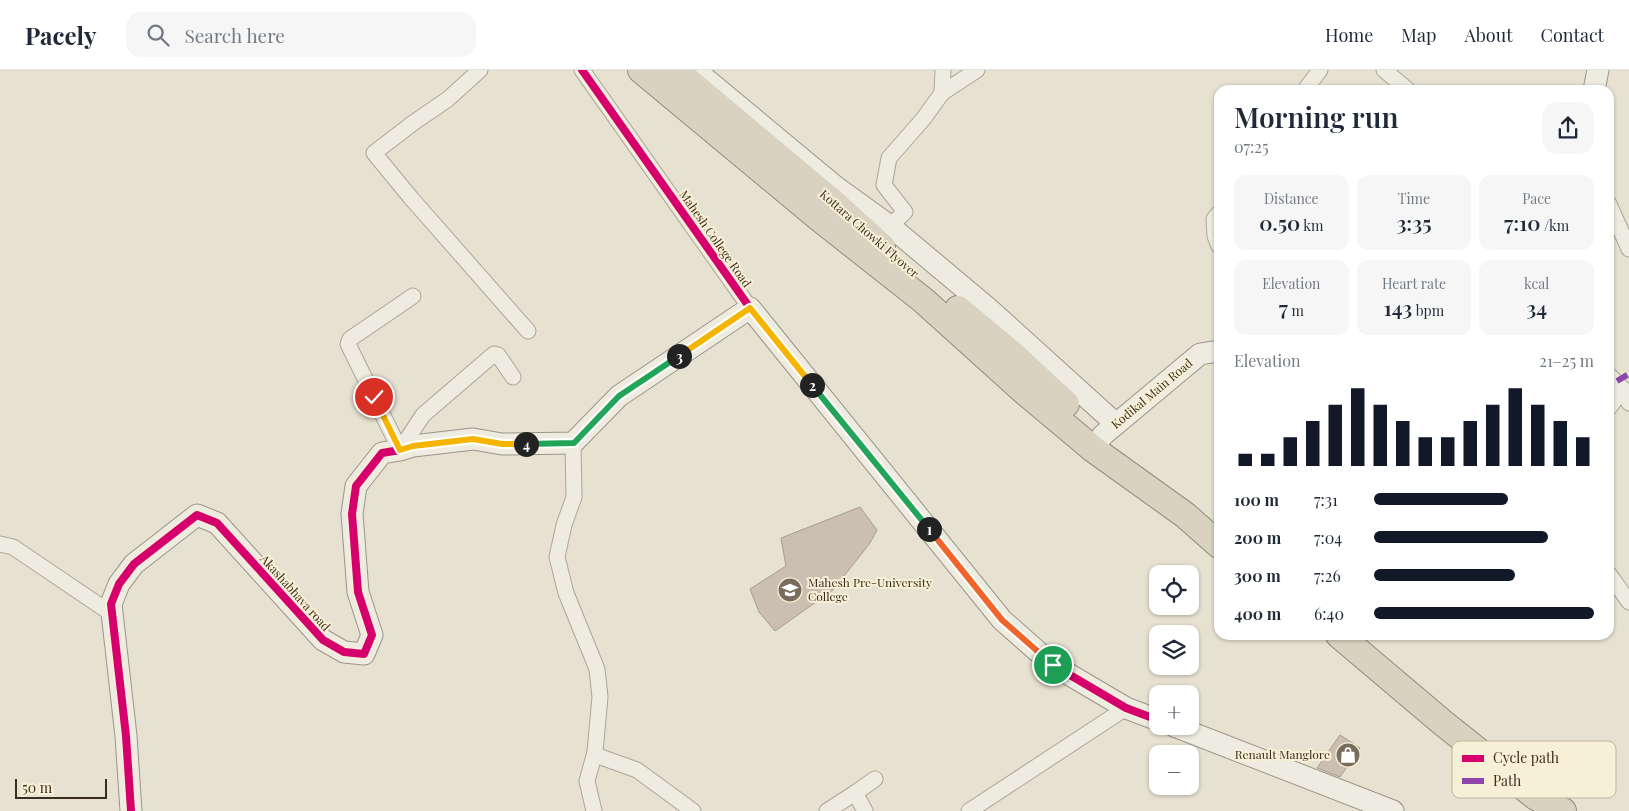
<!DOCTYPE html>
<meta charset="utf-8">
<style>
body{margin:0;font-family:"Playfair Display",serif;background:#f6f6f7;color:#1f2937;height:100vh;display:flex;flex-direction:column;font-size:19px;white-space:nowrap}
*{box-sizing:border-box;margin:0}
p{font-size:16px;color:#747a83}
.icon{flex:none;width:28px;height:28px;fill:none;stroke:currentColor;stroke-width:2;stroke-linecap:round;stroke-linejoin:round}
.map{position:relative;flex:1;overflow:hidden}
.drawer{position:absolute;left:1214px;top:15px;width:400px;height:555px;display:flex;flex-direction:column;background:#fff;border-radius:15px;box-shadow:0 1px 4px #0004}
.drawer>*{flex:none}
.fabs{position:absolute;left:1149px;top:495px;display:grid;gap:10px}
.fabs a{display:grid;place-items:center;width:50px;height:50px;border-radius:10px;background:#fff;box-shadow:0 1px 4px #0004;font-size:25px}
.scale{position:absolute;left:15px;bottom:12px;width:92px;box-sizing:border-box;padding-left:5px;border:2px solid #3c2e1f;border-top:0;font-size:14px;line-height:18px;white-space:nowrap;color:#3c2e1f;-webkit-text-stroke:4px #f7efd6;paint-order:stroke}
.pin{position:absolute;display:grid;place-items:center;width:42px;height:42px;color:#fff;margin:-21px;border:2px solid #fff;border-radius:50%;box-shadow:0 1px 5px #0007}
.km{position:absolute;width:25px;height:25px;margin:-12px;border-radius:50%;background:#222;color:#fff;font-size:14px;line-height:25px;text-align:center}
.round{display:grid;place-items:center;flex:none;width:52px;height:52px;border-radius:15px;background:#f6f6f7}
.overview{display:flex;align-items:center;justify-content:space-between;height:85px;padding:0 20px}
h1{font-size:28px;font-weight:600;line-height:38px}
.stats{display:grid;grid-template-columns:repeat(3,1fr);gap:8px;height:85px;padding:5px 20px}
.stats div{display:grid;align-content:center;border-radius:12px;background:#f6f6f7;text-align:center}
.stats b{font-size:21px;font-weight:600}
.stats small{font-size:14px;font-weight:400}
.stats p{font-size:14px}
.chart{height:140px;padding:10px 20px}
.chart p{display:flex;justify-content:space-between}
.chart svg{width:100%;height:90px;margin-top:5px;stroke:#111827;stroke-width:6}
ul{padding:0 20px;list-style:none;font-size:16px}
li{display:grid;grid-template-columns:80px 60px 1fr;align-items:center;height:38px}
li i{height:12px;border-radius:6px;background:#111827}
header{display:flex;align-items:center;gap:30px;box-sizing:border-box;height:70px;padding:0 25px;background:#fff;border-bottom:1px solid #e0e1e3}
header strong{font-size:24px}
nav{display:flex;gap:28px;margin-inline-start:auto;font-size:18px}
.search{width:350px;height:45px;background:#f6f6f7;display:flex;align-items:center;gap:12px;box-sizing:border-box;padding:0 18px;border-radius:15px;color:#747a83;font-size:19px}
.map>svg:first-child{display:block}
.building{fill:#cabfb0;stroke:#a79d8f}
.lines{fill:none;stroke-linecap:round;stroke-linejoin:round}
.street-casing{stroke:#aca698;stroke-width:17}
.secondary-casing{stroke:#9b9588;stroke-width:23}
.highway-casing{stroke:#918b7f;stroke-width:28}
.street{stroke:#eeebe1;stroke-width:15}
.secondary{stroke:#eeebe1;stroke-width:21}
.highway{stroke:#dad2c0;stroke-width:26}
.quiet{stroke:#8e44ad;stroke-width:6;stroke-dasharray:12 6;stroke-linecap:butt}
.cycleway-casing{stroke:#f7efd6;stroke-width:11}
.cycleway{stroke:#d6006c;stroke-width:8}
.split-1-casing{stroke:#fff;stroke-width:10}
.split-2-casing{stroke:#fff;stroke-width:10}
.split-3-casing{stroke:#fff;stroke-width:10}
.split-4-casing{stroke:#fff;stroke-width:10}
.split-5-casing{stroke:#fff;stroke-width:10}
.split-1{stroke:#f0652b;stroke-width:6}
.split-2{stroke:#22a559;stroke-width:6}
.split-3{stroke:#f5b400;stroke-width:6}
.split-4{stroke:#22a559;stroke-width:6}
.split-5{stroke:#f5b400;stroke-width:6}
.labels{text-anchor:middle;stroke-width:4;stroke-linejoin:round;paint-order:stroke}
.street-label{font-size:12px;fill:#3c2e1f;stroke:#f7efd6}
.poi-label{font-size:12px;fill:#3c2e1f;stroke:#f7efd6;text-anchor:start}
.key{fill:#f7efd6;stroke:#bfb59f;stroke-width:1}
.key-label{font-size:14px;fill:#3c2e1f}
</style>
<header>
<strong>Pacely</strong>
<div class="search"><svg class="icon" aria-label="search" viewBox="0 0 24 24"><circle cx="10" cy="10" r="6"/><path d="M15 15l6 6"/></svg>Search here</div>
<nav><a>Home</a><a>Map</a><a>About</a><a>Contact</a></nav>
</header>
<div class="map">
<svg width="1629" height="741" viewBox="0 0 1629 741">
<rect width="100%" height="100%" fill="#e6e1d0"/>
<g class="building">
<path d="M860,437L877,460L870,473L833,520L775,561L759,542L750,519L786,496L781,468Z"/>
<path d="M1340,665L1360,678L1340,707L1317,698Z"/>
</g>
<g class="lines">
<defs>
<g id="street">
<path d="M480,0L448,29L413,53L374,83L411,128L528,261"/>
<path d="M582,0L750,238"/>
<path d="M1384,0L1408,20"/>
<path d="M1305,20L1320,0"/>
<path d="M942,23L977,0"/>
<path d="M1609,134L1629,179"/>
<path d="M1219,143L1214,149L1215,166L1219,176"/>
<path d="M890,156L905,142L884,115L889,88L924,48L942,23L943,0"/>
<path d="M1609,305L1623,319L1629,333"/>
<path d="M1609,338L1623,319"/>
<path d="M573,373L574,427L564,455L557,487L566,523L597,599L600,627L595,682L598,686L637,700L693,741"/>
<path d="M400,380L348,274L350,269L413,226"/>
<path d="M400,380L423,345L494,284L498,285L513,307"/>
<path d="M0,474L13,477L112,544"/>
<path d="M1609,504L1629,532"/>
<path d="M594,741L587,711L595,682"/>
<path d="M827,741L855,723"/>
<path d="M865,741L855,723L875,709"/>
<path d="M969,741L1126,638"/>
</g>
<g id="secondary">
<path d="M695,0L836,117L890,156L989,239L1116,354"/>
<path d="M1594,20L1598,0"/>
<path d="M1093,379L1103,365L1200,284L1219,281"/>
<path d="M1174,656L1393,741"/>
<path d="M131,741L126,666L111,534L119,514L134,494L197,445L217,453L323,570L344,582L364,584L372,565L358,522L352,444L356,416L382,383L400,380L413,376L473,369L502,374L573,373L619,326L750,238L1002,550L1053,595L1126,638L1158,650"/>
</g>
<g id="highway">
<path d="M641,0L819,148L923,230L1025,322L1093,379L1185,445L1219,475"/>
<path d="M675,0L837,136L882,177"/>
<path d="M958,239L1011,283L1066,334"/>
<path d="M1339,565L1443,653L1536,727L1563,741"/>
</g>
</defs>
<use href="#street" class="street-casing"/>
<use href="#secondary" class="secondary-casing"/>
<use href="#highway" class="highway-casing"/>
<use href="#street" class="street"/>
<use href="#secondary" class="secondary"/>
<use href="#highway" class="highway"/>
<path class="quiet" d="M1617,311L1629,304"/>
<defs>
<g id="cycleway">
<path d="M582,0L750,238L1002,550L1053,595L1126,638L1158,650"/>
<path d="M131,741L126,666L111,534L119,514L134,494L197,445L217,453L323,570L344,582L364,584L372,565L358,522L352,444L356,416L382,383L400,380L413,376L473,369L502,374L573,373L619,326L750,238"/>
</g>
</defs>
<use href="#cycleway" class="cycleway-casing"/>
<use href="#cycleway" class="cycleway"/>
</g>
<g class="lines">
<defs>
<path id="split-1" d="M929,459L1002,550L1053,595"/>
<path id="split-2" d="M812,315L929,459"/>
<path id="split-3" d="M679,286L750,238L812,315"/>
<path id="split-4" d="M526,374L574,373L619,326L679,286"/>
<path id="split-5" d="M374,327L400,380L413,376L473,369L502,374H526"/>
</defs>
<use href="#split-1" class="split-1-casing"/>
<use href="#split-2" class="split-2-casing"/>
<use href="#split-3" class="split-3-casing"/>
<use href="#split-4" class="split-4-casing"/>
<use href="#split-5" class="split-5-casing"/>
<use href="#split-1" class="split-1"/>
<use href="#split-2" class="split-2"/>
<use href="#split-3" class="split-3"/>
<use href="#split-4" class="split-4"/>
<use href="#split-5" class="split-5"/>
</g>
<defs>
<symbol id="university-disc" viewBox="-11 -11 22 22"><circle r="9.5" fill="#786d5d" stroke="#f7efd6"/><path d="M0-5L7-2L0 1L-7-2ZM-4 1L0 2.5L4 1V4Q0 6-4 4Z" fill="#fff"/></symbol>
<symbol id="shop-disc" viewBox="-11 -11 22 22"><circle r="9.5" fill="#786d5d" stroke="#f7efd6"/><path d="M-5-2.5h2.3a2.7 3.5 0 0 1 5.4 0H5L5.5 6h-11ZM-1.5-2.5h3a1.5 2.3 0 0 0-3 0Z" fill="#fff"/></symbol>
</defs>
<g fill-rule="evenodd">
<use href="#university-disc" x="776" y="506" width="28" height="28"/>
<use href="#shop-disc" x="1334" y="671" width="28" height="28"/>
</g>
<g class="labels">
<g class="street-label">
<text transform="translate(869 164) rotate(41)" y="4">Kottara Chowki Flyover</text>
<text transform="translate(715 169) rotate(55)" y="4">Mahesh College Road</text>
<text transform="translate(1152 324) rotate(-40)" y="4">Kodikal Main Road</text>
<text transform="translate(295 523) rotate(48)" y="4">Akashabhava road</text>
</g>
<g class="poi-label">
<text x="808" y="517">Mahesh Pre-University<tspan x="808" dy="14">College</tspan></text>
<text x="1330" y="689" text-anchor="end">Renault Manglore</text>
</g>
</g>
<rect x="1452" y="671" width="164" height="57" rx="8" class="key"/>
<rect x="1462" y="685" width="22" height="7" fill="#d6006c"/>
<rect x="1462" y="708" width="22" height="6" fill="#8e44ad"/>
<g class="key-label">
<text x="1493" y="693">Cycle path</text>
<text x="1493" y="716">Path</text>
</g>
</svg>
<div class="fabs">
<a><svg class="icon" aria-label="locate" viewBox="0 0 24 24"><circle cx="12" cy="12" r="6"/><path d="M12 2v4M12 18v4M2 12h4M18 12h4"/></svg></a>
<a><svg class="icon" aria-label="layers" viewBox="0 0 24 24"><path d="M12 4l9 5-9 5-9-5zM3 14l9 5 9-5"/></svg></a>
<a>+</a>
<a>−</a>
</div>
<div class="scale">50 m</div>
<div class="pin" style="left:1053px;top:595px;background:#1e9e55"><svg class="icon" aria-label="arrive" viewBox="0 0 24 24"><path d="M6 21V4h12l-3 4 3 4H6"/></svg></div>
<div class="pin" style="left:374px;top:327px;background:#d93025"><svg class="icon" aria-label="check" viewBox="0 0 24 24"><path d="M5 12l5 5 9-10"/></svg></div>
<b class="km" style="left:929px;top:459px">1</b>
<b class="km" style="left:812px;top:315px">2</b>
<b class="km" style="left:679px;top:286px">3</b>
<b class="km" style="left:526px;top:374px">4</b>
<section class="drawer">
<div class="overview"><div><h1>Morning run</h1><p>07:25</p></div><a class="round"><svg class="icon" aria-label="share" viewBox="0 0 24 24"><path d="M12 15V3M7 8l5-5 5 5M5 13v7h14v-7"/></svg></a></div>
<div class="stats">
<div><p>Distance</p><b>0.50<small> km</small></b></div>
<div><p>Time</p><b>3:35</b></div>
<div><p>Pace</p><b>7:10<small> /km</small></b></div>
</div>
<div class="stats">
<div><p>Elevation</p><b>7<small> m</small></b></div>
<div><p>Heart rate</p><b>143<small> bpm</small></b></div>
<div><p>kcal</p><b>34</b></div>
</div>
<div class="chart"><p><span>Elevation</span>21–25 m</p>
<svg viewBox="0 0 160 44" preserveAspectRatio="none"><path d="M5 44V38M15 44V38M25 44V30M35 44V22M45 44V14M55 44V6M65 44V14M75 44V22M85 44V30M95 44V30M105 44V22M115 44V14M125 44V6M135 44V14M145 44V22M155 44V30"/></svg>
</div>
<ul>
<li><b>100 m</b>7:31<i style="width:61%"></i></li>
<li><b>200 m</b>7:04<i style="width:79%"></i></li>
<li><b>300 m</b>7:26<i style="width:64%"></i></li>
<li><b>400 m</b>6:40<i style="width:100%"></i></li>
</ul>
</section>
</div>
